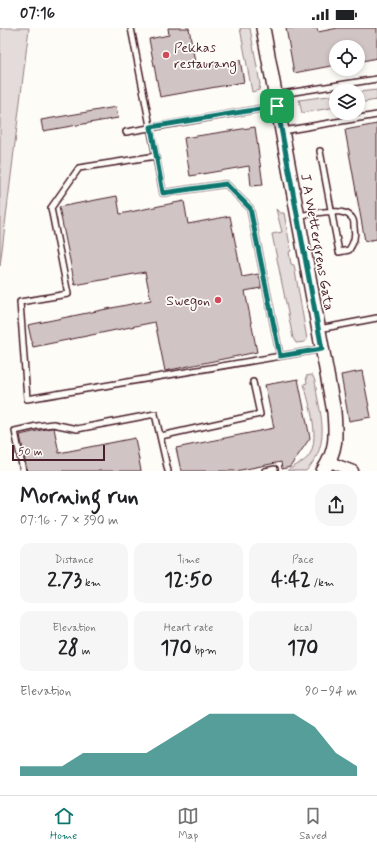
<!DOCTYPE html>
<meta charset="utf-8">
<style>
body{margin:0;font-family:Mynerve,sans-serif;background:#f6f6f6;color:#202124;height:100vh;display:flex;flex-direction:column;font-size:15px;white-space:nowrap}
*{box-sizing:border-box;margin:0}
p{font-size:13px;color:#757577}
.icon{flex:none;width:22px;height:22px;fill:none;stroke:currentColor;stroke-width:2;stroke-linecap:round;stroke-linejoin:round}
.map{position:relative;height:443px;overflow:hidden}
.panel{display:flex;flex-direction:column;background:#fff;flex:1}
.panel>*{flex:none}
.controls{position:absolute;left:329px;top:12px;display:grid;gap:8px}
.controls a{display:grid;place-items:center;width:36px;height:36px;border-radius:50%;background:#fff;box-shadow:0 2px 6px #0003;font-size:20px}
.scale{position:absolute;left:12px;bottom:10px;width:93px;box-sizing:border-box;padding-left:4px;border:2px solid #4a1f2b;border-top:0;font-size:11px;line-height:14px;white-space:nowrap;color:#4a1f2b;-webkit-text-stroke:3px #fdfcf7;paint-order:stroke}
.pin{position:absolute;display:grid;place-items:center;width:34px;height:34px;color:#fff;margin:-17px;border-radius:8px;box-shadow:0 2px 6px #0006}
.round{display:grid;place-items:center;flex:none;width:42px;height:42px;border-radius:16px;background:#f6f6f6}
.summary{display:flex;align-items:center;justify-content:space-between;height:68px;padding:0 20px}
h1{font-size:22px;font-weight:800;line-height:30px}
.metrics{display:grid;grid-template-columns:repeat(3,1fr);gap:6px;height:68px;padding:4px 20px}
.metrics div{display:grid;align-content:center;border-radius:10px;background:#f6f6f6;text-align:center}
.metrics b{font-size:20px;font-weight:800}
.metrics small{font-size:11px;font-weight:400}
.metrics p{font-size:11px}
.chart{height:112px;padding:8px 20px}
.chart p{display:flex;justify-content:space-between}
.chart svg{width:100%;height:72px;margin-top:4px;fill:#0f766e;opacity:.7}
.status{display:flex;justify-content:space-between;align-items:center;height:28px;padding:0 20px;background:#fff;direction:ltr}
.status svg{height:11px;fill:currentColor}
.tabs{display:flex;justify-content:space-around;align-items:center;height:56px;border-top:1px solid #e0e0e0;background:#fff;font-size:11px;color:#757577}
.tabs a{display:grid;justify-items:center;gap:2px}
.tabs .active{color:#0f766e}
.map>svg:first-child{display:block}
.green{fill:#e3dcda;stroke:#967e82}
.building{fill:#d0c5c4;stroke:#4a1f2b}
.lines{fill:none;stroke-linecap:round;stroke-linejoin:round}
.service-casing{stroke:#4a1f2b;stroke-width:8}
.minor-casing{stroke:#4a1f2b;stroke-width:13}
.tertiary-casing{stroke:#4a1f2b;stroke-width:16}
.service{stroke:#fdfcf7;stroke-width:5}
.minor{stroke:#fdfcf7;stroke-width:10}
.tertiary{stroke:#fdfcf7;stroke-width:13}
.route-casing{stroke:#fff;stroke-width:8}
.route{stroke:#0f766e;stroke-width:5}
.poi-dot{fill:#d1495b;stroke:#fdfcf7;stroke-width:1.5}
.labels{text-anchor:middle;stroke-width:3.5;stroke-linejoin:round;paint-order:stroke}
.poi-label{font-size:14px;fill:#4a1f2b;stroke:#fdfcf7;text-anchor:start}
.street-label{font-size:14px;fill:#4a1f2b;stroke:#fdfcf7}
</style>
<div class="status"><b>07:16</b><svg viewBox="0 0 49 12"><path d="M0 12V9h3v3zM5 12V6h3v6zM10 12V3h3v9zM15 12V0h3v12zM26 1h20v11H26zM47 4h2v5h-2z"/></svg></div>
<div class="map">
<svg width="377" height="443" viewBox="0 0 377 443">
<rect width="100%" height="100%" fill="#fdfcf7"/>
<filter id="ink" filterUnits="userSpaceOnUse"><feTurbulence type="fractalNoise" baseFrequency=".025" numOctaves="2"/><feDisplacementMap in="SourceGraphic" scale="8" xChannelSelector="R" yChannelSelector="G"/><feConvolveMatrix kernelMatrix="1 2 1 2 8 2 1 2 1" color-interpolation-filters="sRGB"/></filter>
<g filter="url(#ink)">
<g class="green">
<path d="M0,0H29L0,238Z"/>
<path d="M240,0H250L260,56L259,62L252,64Z"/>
<path d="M377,62V72L358,75V64Z"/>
<path d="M336,67V79L302,85L299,72Z"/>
<path d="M276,181L280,185H284L291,223L289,224L291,236L294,237L307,311L305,314L296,315L293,310L272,206L282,204Z"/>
<path d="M312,347C316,352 316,361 317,367C323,395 328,420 306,443H287C291,439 301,436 307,430C322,414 309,375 304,356L307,355L306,348Z"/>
</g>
<g class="building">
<path d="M168,0H189L196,40L240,32L244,54L160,69L149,11L169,7Z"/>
<path d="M286,0H317L318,4L338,0H377V30L358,34V19H336V37L294,45Z"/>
<path d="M116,79L118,90L43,103L41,92Z"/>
<path d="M377,96V211L365,213L345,102Z"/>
<path d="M255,99L263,157L251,158L249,138L190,148L184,110Z"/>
<path d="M117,168L120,186L184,173L188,196L230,188L242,249L258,246L261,253V260L245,263L257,324L165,343L155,294L33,319L28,297L151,272L145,244L75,257L59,179Z"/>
<path d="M362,343L371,389L349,393L341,347Z"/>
<path d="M298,351L310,410L290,439L282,441L281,434L236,443H181L176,420L274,400L265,357Z"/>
<path d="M50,400H54L59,425L135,410L141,443H27L20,407Z"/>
</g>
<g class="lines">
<defs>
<g id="service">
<path d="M131,0L163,165L226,156L250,180L280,328"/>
<path d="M275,67L377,51"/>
<path d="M283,103L377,87"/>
<path d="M126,104L276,78"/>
<path d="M156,128L79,140L51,180L68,266L20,274L27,371L322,321"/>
<path d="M298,188C311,186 344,178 352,190C354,192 354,196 354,199C356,208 354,214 349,222L339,224L320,123"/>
<path d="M319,301L377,290"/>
<path d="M161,408L260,386L253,354"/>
<path d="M23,443L15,403L37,398L53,396L77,401L155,386L168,443"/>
<path d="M265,443L275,441"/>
</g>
<path id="minor" d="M330,434L353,443"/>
<path id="tertiary" d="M263,0L334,384C336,408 337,422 323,443"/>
</defs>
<use href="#service" class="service-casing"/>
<use href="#minor" class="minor-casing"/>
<use href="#tertiary" class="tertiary-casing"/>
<use href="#service" class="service"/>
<use href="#minor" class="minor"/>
<use href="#tertiary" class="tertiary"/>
</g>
</g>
<g class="lines" filter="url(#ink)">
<defs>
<path id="route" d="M277,78L322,321L280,328L250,180L226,156L163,165L151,99Z"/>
</defs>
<use href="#route" class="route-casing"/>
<use href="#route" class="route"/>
</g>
<g class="poi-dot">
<circle cx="166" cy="27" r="4"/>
<circle cx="218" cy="272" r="4"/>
</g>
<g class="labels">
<g class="poi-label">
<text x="174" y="24">Pekkas<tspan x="174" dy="16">restaurang</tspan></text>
<text x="210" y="277" text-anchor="end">Swegon</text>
</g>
<g class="street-label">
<text transform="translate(318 214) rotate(80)" y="5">J A Wettergrens Gata</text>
</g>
</g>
</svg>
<div class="controls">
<a><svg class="icon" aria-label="locate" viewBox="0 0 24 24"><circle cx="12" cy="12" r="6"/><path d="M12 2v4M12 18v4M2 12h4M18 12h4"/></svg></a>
<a><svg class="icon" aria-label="layers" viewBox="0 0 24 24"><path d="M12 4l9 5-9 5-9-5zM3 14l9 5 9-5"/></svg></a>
</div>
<div class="scale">50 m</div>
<div class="pin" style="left:277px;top:78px;background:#1e9e55"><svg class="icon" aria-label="arrive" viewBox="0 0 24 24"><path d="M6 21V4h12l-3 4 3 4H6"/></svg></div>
</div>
<section class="panel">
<div class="summary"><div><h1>Morning run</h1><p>07:16 · 7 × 390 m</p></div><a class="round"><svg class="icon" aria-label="share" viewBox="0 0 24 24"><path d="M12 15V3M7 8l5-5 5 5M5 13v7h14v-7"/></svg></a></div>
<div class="metrics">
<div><p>Distance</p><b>2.73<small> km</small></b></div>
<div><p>Time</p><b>12:50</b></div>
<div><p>Pace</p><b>4:42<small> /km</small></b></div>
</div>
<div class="metrics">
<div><p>Elevation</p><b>28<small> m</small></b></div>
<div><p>Heart rate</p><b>170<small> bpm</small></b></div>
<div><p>kcal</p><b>170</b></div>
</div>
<div class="chart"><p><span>Elevation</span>90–94 m</p>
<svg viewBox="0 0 160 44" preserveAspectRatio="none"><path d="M0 44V38L10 38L20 38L30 30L40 30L50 30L60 30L70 22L80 14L90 6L100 6L110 6L120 6L130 6L140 14L150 30L160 38V44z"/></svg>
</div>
</section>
<nav class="tabs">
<a class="active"><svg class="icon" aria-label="home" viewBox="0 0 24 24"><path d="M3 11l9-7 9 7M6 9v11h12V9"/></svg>Home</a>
<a><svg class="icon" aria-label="map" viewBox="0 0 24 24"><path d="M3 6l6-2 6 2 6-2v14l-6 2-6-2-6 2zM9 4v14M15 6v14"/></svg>Map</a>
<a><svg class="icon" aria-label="saved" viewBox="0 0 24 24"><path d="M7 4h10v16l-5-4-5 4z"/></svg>Saved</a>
</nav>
